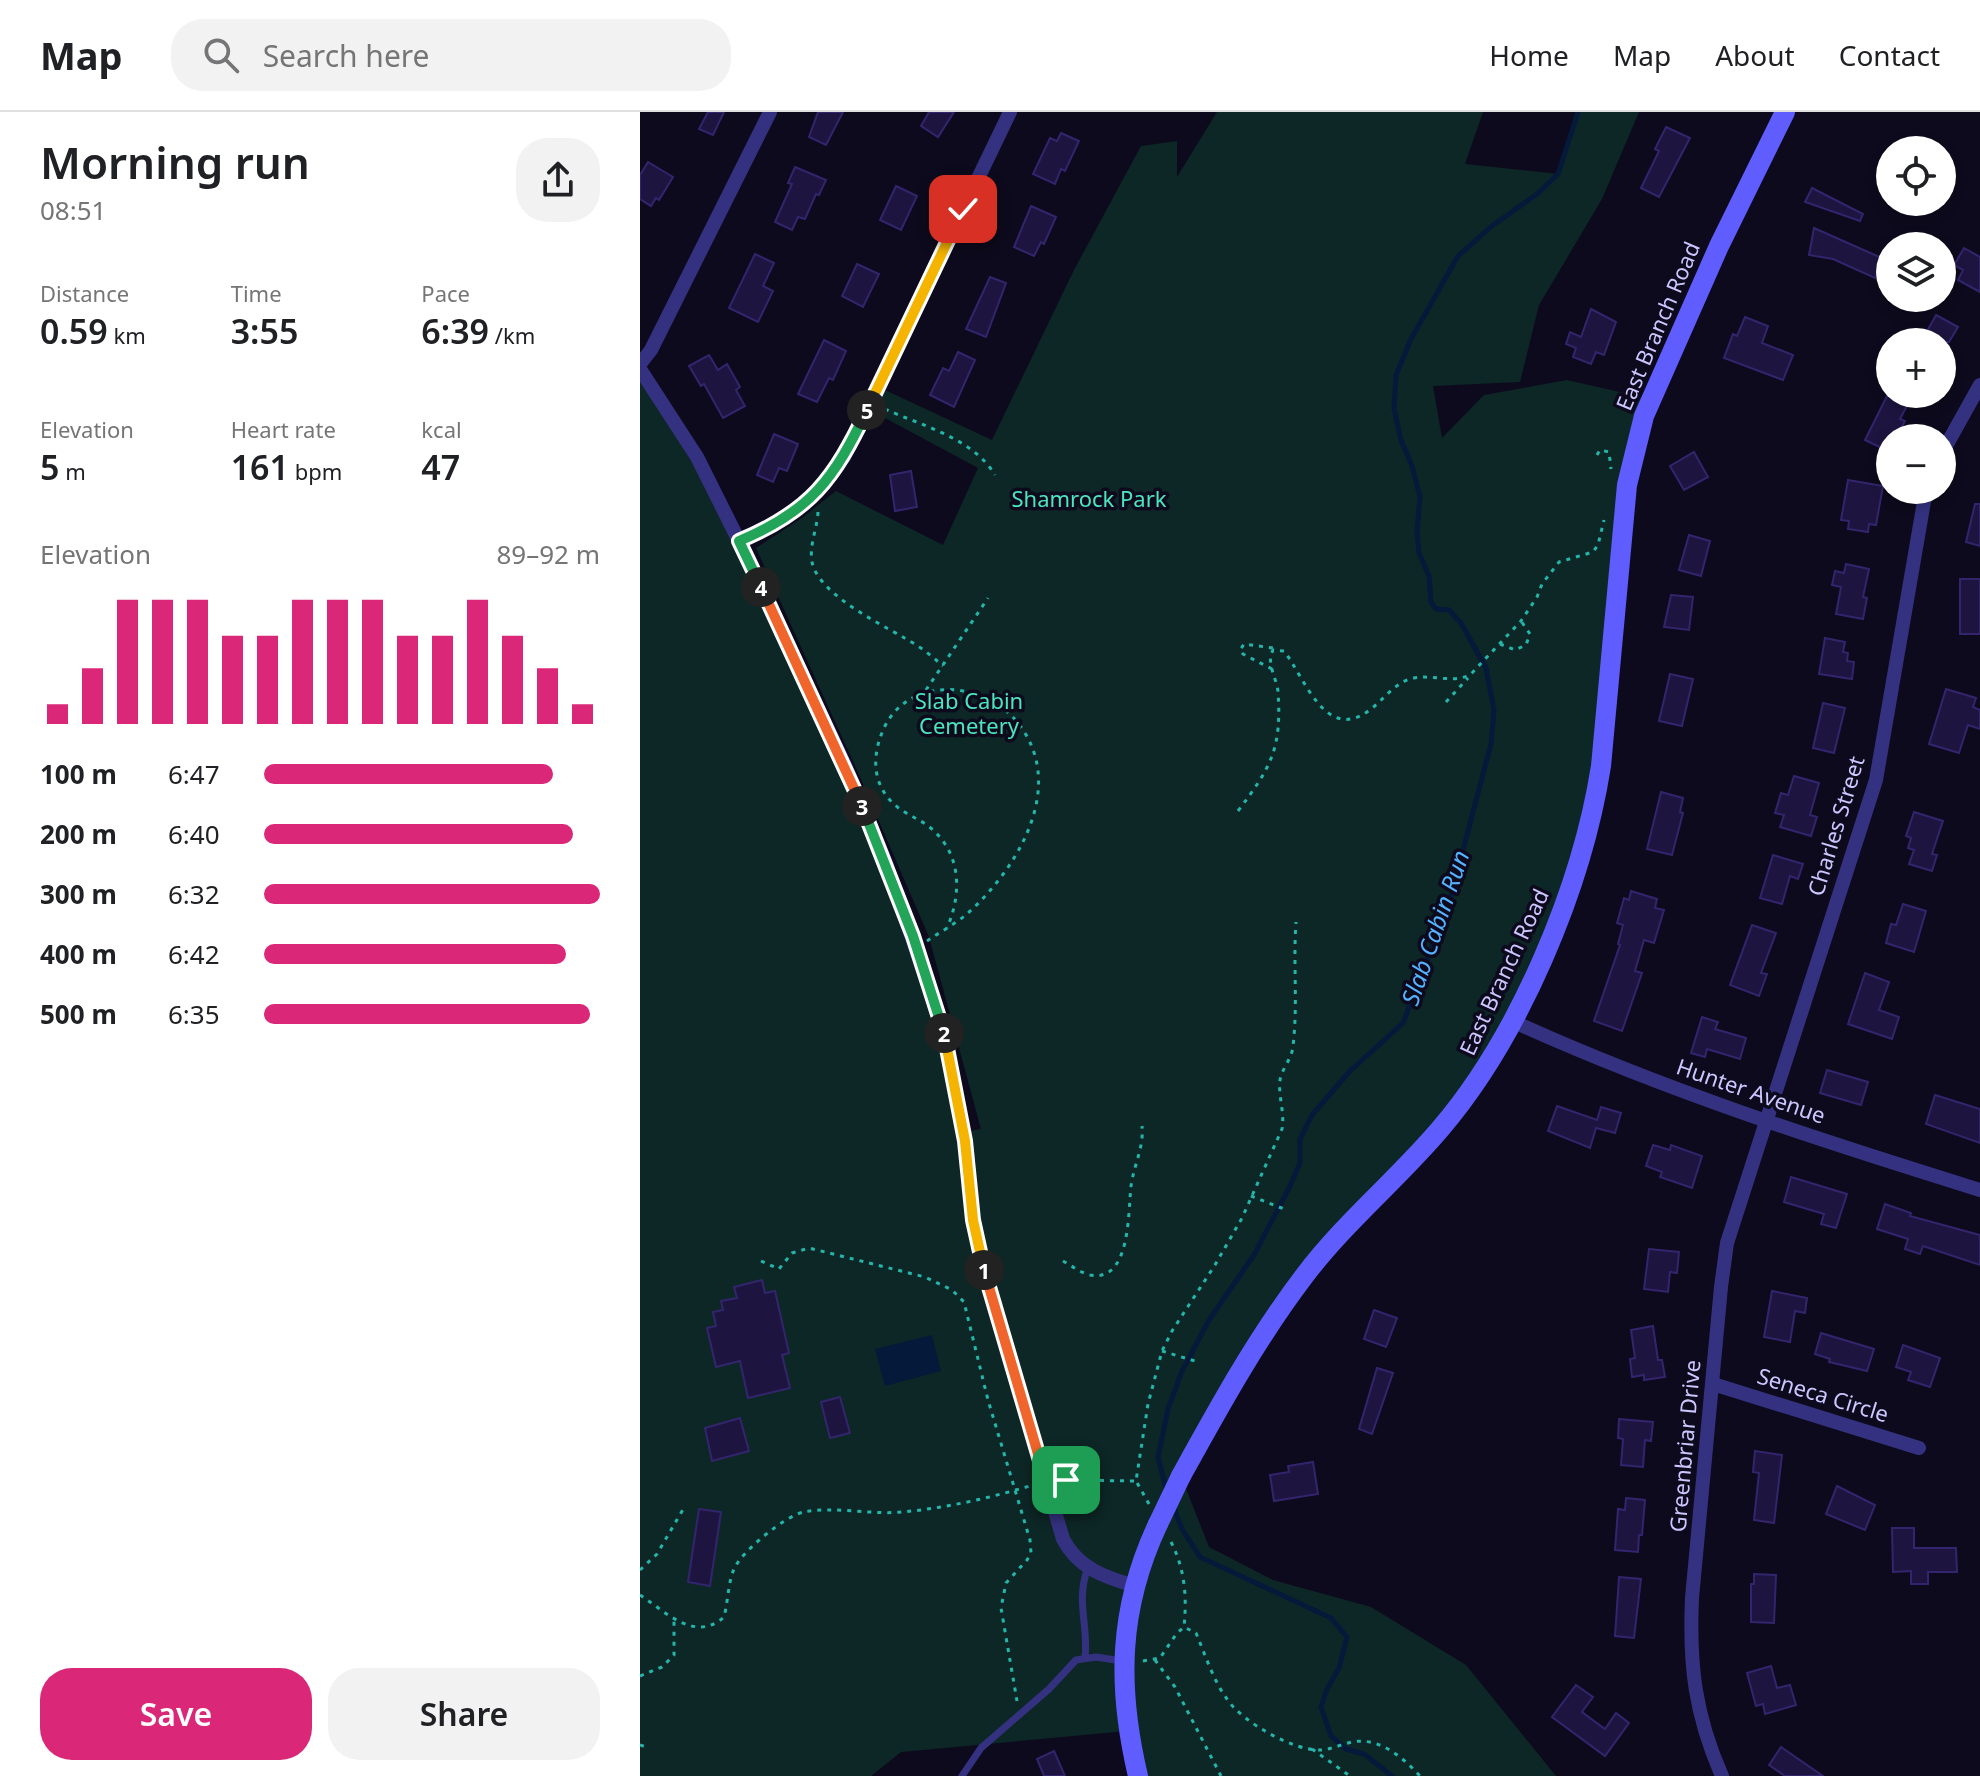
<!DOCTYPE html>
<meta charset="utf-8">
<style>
body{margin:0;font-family:"Noto Sans",sans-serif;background:#f2f2f2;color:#202124;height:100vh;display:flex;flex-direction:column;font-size:30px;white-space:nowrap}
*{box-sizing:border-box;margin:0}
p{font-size:26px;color:#757577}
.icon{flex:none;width:44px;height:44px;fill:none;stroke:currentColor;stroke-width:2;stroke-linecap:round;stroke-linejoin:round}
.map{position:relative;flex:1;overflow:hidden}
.side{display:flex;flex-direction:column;background:#fff;width:640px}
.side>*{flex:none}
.tools{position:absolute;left:1236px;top:24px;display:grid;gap:16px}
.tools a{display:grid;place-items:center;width:80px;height:80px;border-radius:50%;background:#fff;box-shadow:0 4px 12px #0003;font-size:40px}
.pin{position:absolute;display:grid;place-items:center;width:68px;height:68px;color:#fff;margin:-34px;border-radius:16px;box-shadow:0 4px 12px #0006}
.km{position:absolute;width:40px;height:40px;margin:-20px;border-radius:50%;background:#222;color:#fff;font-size:22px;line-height:40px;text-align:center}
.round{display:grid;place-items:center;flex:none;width:84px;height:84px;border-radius:32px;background:#f2f2f2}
.head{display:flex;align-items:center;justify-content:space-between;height:136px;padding:0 40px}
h1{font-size:44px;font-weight:600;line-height:60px}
.stats{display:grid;grid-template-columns:repeat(3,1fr);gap:12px;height:136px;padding:8px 40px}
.stats div{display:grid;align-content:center}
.stats b{font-size:34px;font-weight:600}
.stats small{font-size:22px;font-weight:400}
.stats p{font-size:22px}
.chart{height:224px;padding:16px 40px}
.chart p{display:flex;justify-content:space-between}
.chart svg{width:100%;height:144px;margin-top:8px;stroke:#db2777;stroke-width:6}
.cta{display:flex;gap:16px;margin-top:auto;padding:16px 40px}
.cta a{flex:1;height:92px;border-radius:32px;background:#db2777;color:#fff;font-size:32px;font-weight:600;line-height:92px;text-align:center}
.cta a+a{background:#f2f2f2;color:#202124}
ul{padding:0 40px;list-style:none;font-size:26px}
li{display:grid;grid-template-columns:128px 96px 1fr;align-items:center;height:60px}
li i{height:20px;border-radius:10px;background:#db2777}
header{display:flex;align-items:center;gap:48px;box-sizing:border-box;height:112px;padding:0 40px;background:#fff;border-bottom:2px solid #e0e0e0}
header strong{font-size:38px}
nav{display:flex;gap:44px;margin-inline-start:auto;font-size:28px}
.search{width:560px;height:72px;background:#f2f2f2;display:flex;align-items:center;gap:20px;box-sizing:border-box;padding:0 28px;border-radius:32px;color:#757577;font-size:30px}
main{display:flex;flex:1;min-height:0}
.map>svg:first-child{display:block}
.green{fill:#0d2726}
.water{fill:#05193b}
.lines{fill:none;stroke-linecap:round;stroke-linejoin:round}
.stream{stroke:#05193b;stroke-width:5}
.building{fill:#1d153f;stroke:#33256d;stroke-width:2}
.path{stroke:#24b5ab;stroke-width:3;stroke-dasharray:4 6;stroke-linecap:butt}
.lane{stroke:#343280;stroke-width:7}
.street{stroke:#343280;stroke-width:14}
.secondary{stroke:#605dff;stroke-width:20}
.secondary-bridge{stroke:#605dff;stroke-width:20}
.split-1-casing{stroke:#fff;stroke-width:16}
.split-2-casing{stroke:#fff;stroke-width:16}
.split-3-casing{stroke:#fff;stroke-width:16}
.split-4-casing{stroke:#fff;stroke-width:16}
.split-5-casing{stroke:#fff;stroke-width:16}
.split-6-casing{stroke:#fff;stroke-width:16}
.split-1{stroke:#f0652b;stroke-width:10}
.split-2{stroke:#f5b400;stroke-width:10}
.split-3{stroke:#22a559;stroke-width:10}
.split-4{stroke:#f0652b;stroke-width:10}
.split-5{stroke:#22a559;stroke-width:10}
.split-6{stroke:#f5b400;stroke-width:10}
.labels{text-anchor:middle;stroke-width:7;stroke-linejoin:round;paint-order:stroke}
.street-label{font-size:22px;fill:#ccc6ff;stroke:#0d0a1d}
.park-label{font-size:22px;fill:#4be6be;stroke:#0d0a1d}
.water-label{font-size:24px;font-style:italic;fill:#54b2ff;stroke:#0d0a1d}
</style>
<header>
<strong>Map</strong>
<div class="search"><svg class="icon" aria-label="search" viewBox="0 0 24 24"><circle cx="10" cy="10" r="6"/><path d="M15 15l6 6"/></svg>Search here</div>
<nav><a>Home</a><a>Map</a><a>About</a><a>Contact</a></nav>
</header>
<main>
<section class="side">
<div class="head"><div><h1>Morning run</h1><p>08:51</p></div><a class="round"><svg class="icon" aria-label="share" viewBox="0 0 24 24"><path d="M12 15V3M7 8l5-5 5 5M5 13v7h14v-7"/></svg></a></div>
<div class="stats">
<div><p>Distance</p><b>0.59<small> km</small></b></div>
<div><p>Time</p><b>3:55</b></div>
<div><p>Pace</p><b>6:39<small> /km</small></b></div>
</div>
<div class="stats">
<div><p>Elevation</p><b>5<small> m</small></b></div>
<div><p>Heart rate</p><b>161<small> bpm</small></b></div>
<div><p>kcal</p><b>47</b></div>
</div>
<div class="chart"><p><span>Elevation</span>89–92 m</p>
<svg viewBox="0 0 160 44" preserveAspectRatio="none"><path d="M5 44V38M15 44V27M25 44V6M35 44V6M45 44V6M55 44V17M65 44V17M75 44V6M85 44V6M95 44V6M105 44V17M115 44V17M125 44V6M135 44V17M145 44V27M155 44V38"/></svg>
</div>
<ul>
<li><b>100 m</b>6:47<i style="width:86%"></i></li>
<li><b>200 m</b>6:40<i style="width:92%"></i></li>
<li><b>300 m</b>6:32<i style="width:100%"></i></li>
<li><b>400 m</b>6:42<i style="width:90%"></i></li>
<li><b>500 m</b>6:35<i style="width:97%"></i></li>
</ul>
<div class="cta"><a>Save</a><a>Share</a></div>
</section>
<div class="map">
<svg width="1340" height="1664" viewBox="0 0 1340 1664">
<rect width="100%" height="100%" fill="#0d0a1d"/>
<path class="green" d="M577,0H843L825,52L918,62L938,0H999L962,87L899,193L880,270L793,274L802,326L844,283L927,268L1010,287L1004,304L942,745L848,953L666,1160L541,1364L569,1435L633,1468L731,1495L826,1553L916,1664H498L487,1619L261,1640L231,1664H0V263L99,429L273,824L324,1020L341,1017L289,825L216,656L116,436L162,406L196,379L303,433L338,356L234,300L245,278L352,328L434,158L501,34L537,29V65Z"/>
<path class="water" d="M292,1223L301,1259L245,1274L235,1237Z"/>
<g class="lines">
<g class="stream">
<path d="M526,1377L518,1345L528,1297L542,1259L569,1208L614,1143L650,1074L660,1051V1027L672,1003L709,960L763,911L810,787L851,632L854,598L846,556L821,511L809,498L796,497L791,490L789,464L779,441L777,420L780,385L772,354L761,328L754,297L756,263L771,227L818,144L852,114L897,82L918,62L938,0"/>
<path d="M533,1394L542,1417L560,1445L691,1506L707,1525L699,1556L687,1577L681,1595L691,1624L706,1637L724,1642L752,1664"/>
</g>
</g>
<g class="building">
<path d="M68,0H84L73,23L59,17Z"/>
<path d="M178,0H203L186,33L169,25Z"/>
<path d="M289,0H314L298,25L281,14Z"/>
<path d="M1026,15L1050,26L1019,85L1001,76L1019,39L1015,37Z"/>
<path d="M421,21L439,29L425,59L421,57L415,72L393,62L410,26L417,29Z"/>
<path d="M8,50L33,65L19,88L16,86L11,94L0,87V63Z"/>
<path d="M155,55L186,68L179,83L176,82L165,107L158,105L152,118L135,110L152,72L148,71Z"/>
<path d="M256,74L277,84L261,118L240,108Z"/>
<path d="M1172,76L1223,102L1220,109L1165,90Z"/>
<path d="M391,94L416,105L404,132L401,130L394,144L374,135Z"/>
<path d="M1174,116L1244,147L1235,166L1193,147L1169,143Z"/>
<path d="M1324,136L1340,145V180L1318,168L1323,158L1314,153Z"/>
<path d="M115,142L134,151L123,174L133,179L118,210L89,196Z"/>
<path d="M217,152L239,162L223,195L202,184Z"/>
<path d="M350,165L366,171L346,225L326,217Z"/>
<path d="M951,197L976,210L964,243L956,240L951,252L933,245L936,236L926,232L930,220L941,225Z"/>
<path d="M1296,203L1318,215L1309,230H1281Z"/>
<path d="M1105,205L1128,214L1122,231L1153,243L1143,268L1084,246L1093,222L1097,224Z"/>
<path d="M184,228L206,239L193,268L189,266L177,290L158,282Z"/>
<path d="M318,240L335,248L314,295L290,283L303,256L309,259Z"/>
<path d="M69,243L78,258L87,252L100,275L96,278L105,294L83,306L64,272L61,274L49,254Z"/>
<path d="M1248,282L1268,292L1260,307L1265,309L1256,326H1250L1246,338L1225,328Z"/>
<path d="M134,322L158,332L147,359L139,356L133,370L117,363Z"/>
<path d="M1054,340L1068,365L1044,378L1030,354Z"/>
<path d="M271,359L277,395L255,399L250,363Z"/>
<path d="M1208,368L1243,374L1236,413L1229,412L1228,420L1208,417L1209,409L1201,408Z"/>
<path d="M1335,392H1340V434L1326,430Z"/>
<path d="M1049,423L1070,429L1061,464L1039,458Z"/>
<path d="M1206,452L1229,457L1223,485L1227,486L1223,507L1196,502L1201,475L1192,473L1195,459L1204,461Z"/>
<rect x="1320" y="467" width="20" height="55"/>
<path d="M1031,483L1053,485L1049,518L1024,515Z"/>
<path d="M1185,526L1205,530L1203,540L1208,541L1207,549L1214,550L1212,567L1179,562Z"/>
<path d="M1030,562L1053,567L1042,614L1019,609Z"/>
<path d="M1306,577L1336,586L1333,595L1340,598V617L1328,613L1319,641L1289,632Z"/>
<path d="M1183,591L1205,596L1194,641L1173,636Z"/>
<path d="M1154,664L1179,671L1170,703L1177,705L1171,724L1140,715L1144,703L1135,701L1141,681L1148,683Z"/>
<path d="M1021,680L1043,686L1040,700L1043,701L1032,743L1007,737Z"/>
<path d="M1274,700L1303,709L1292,742L1297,743L1292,759L1269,752L1274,738L1268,736L1271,726L1266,724Z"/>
<path d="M1133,743L1163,752L1158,767L1150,764L1142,792L1120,786Z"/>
<path d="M991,779L1017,787L1015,796L1024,798L1014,831L1004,828L995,859L1002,861L982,919L954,909L980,833L978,832L983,813L977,811L984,786L989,788Z"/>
<path d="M1263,792L1286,799L1274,840L1246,831L1251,812L1256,813Z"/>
<path d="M1112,813L1136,821L1121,861L1127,862L1119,884L1090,873Z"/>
<path d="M1225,861L1249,870L1239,898L1259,905L1252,927L1208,912Z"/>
<path d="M1062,905L1078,910L1075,917L1106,926L1100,947L1067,937L1065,945L1051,941Z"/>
<path d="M1187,958L1228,970L1221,993L1180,981Z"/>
<path d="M1295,983L1340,997V1031L1286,1012Z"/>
<path d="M917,994L957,1008L961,995L981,1001L975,1021L956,1016L950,1036L908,1019Z"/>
<path d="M1013,1033L1030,1038L1031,1033L1062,1044L1052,1076L1020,1065L1022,1060L1006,1054Z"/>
<path d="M1151,1065L1207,1082L1196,1116L1181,1112L1184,1102L1144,1090Z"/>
<path d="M1245,1092L1271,1101L1270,1104L1340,1123V1153L1283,1134L1280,1142L1265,1137L1268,1127L1237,1117Z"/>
<path d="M1009,1137L1039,1140L1037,1161L1030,1160L1028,1180L1004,1177Z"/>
<path d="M122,1168L125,1181L135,1179L149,1241L142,1243L150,1276L108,1286L100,1249L76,1255L67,1216L76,1214L73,1200L83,1198L81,1189L97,1186L94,1175Z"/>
<path d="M1132,1179L1167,1186L1165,1201L1155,1199L1150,1230L1124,1225Z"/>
<path d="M734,1198L757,1206L746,1235L724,1227Z"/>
<path d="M1013,1214L1018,1248H1022L1025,1265L1004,1268V1263L992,1265L990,1247L995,1246L991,1218Z"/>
<path d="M1181,1221L1234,1237L1227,1259L1189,1250L1190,1247L1175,1242Z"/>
<path d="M1263,1233L1300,1246L1290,1275L1268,1268L1271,1260L1256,1255Z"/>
<path d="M737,1256L753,1261L732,1322L719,1317Z"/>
<path d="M200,1285L210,1321L190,1326L181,1290Z"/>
<path d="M100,1306L109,1339L72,1349L65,1316Z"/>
<path d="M979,1307L1013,1310L1011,1329L1005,1328L1003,1355L981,1353L983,1327L978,1326Z"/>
<path d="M1115,1339L1142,1343L1134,1411L1114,1408L1119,1361L1113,1360Z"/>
<path d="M673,1350L678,1382L634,1389L630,1363L649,1360L648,1354Z"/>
<path d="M1197,1374L1235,1393L1225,1418L1186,1402Z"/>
<path d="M986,1386L1005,1388L1002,1423H999L998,1440L975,1438L978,1397L985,1398Z"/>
<path d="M59,1397L81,1400L70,1474L48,1470Z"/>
<path d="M1252,1416H1274V1436H1316L1317,1460H1288V1472H1271V1459L1253,1460Z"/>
<path d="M1114,1462L1136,1463L1134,1511L1111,1510V1472H1114Z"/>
<path d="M979,1465L1001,1467L994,1526L975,1524Z"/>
<path d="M1131,1554L1137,1576L1150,1573L1156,1593L1125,1602L1123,1592L1116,1594L1107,1561Z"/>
<path d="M936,1573L953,1585L942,1600L965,1617L976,1601L989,1611L965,1644L912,1605Z"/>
<path d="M1141,1635L1183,1664H1145L1129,1653Z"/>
<path d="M414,1639L425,1664H404L397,1647Z"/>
</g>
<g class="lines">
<g class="path">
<path d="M245,297C282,314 333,326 355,363"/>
<path d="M957,343L960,338L969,340L971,357"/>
<path d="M178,400C177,417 169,434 172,450C179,485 250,516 278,534C287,540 295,547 303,554"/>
<path d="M860,532L875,538L886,533L890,522L881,509"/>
<path d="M632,557L603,542L600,538L604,532L633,536"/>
<path d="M286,578L348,486"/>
<path d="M806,590L828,566"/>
<path d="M598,699C631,655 642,637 638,579C636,565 626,551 633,538L644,539C665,566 686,633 731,597C744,587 754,572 770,567C790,561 810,572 830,563L881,509L897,485L902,472L919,450L953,440L958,433L964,408"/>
<path d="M287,829C300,820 315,812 327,802C376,758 426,678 381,615C349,569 270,561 244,616C232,642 231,672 255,693C267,704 284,708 295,720C322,746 321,784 307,816"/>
<path d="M611,1084L644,1097"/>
<path d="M121,1149L139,1157L152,1141L169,1136L285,1165L312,1178L324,1190L348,1288L390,1428L391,1441L387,1448L366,1471L361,1496L377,1589"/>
<path d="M423,1149C432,1154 441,1161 450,1163C491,1171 488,1100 491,1074C494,1052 504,1036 502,1014"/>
<path d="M522,1239L558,1250"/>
<path d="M420,1368L496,1369"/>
<path d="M509,1392L496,1369L508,1292L522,1239L532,1219L575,1153L602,1106L642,1017C645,1001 638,984 640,968C642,956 652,947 653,934C658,892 653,851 656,810"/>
<path d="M531,1430C545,1457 547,1485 544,1515"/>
<path d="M0,1458L17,1442L45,1394"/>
<path d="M0,1483C26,1500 55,1531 84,1505C88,1490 88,1471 94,1457C101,1440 146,1403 164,1400C193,1394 231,1403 262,1400C306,1396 350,1386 393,1373"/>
<path d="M515,1548L535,1575L581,1664"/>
<path d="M503,1549L520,1546L537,1521L544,1515L556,1521C565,1542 573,1568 587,1587C602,1610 655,1640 682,1638C692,1637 702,1632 712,1630C740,1625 762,1645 780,1664"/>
<path d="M0,1564L22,1555L34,1543V1506"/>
<path d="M0,1633L6,1635"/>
<path d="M672,1637L710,1664"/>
</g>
<g class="lane">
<path d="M445,1546C449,1512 435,1491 448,1455"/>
<path d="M322,1664L341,1636L409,1577L436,1548L456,1545L482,1549"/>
</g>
<g class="street">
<path d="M0,252L11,238L130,0"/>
<path d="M0,257L57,345L99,429L205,653L246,751L302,913L326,1033L333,1108L340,1144L423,1427C438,1456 464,1465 495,1474"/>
<path d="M1302,341L1340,273"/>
<path d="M99,429C146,410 175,387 204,345L370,0"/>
<path d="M872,909C1023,978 1182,1029 1340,1078"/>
<path d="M1073,1272L1279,1336"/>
<path d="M1082,1664C1055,1603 1049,1553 1052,1486L1081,1175L1087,1131L1236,668L1286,378"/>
</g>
<g class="secondary">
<path d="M541,1364C579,1295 617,1226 665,1163C705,1110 758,1067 801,1016C880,923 942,775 961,654L987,373L1004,304L1079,134L1145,0"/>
<path d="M498,1664C477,1575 478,1497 518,1412"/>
</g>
<path class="secondary-bridge" d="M518,1412L541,1364"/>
</g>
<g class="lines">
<defs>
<path id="split-1" d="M344,1158L406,1369L426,1368"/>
<path id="split-2" d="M304,921L325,1029L333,1108L344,1158"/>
<path id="split-3" d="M222,694L273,824L304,921"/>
<path id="split-4" d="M121,475L222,694"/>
<path id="split-5" d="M121,475L99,429C171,399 194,367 227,298"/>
<path id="split-6" d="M227,298L323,97"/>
</defs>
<use href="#split-1" class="split-1-casing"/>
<use href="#split-2" class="split-2-casing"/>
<use href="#split-3" class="split-3-casing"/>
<use href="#split-4" class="split-4-casing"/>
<use href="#split-5" class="split-5-casing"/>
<use href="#split-6" class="split-6-casing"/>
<use href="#split-1" class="split-1"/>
<use href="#split-2" class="split-2"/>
<use href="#split-3" class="split-3"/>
<use href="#split-4" class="split-4"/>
<use href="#split-5" class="split-5"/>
<use href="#split-6" class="split-6"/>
</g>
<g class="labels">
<g class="street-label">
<text transform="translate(1018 214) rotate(-67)" y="8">East Branch Road</text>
<text transform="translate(1196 714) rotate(-73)" y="8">Charles Street</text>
<text transform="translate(864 860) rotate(-65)" y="8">East Branch Road</text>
<text transform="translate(1111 979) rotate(19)" y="8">Hunter Avenue</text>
<text transform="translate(1183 1283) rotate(17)" y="8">Seneca Circle</text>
<text transform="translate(1045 1334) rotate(-85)" y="8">Greenbriar Drive</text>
</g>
<g class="park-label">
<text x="449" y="395">Shamrock Park</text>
<text x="329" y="597">Slab Cabin<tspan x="329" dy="25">Cemetery</tspan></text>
</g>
<g class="water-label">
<text transform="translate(796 816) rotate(-71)" y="8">Slab Cabin Run</text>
</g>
</g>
</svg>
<div class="tools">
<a><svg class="icon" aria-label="locate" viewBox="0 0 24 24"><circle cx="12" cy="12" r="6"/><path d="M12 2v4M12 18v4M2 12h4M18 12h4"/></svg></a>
<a><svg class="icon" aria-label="layers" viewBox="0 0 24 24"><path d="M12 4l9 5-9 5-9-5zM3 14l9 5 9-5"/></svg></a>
<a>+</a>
<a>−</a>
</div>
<div class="pin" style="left:426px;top:1368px;background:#1e9e55"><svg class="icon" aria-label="arrive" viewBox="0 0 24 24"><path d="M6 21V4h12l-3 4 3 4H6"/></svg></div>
<div class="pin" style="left:323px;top:97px;background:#d93025"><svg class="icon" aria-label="check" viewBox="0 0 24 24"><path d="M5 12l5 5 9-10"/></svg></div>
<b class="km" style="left:344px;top:1158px">1</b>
<b class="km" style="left:304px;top:921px">2</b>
<b class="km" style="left:222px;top:694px">3</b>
<b class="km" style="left:121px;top:475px">4</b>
<b class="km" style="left:227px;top:298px">5</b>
</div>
</main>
